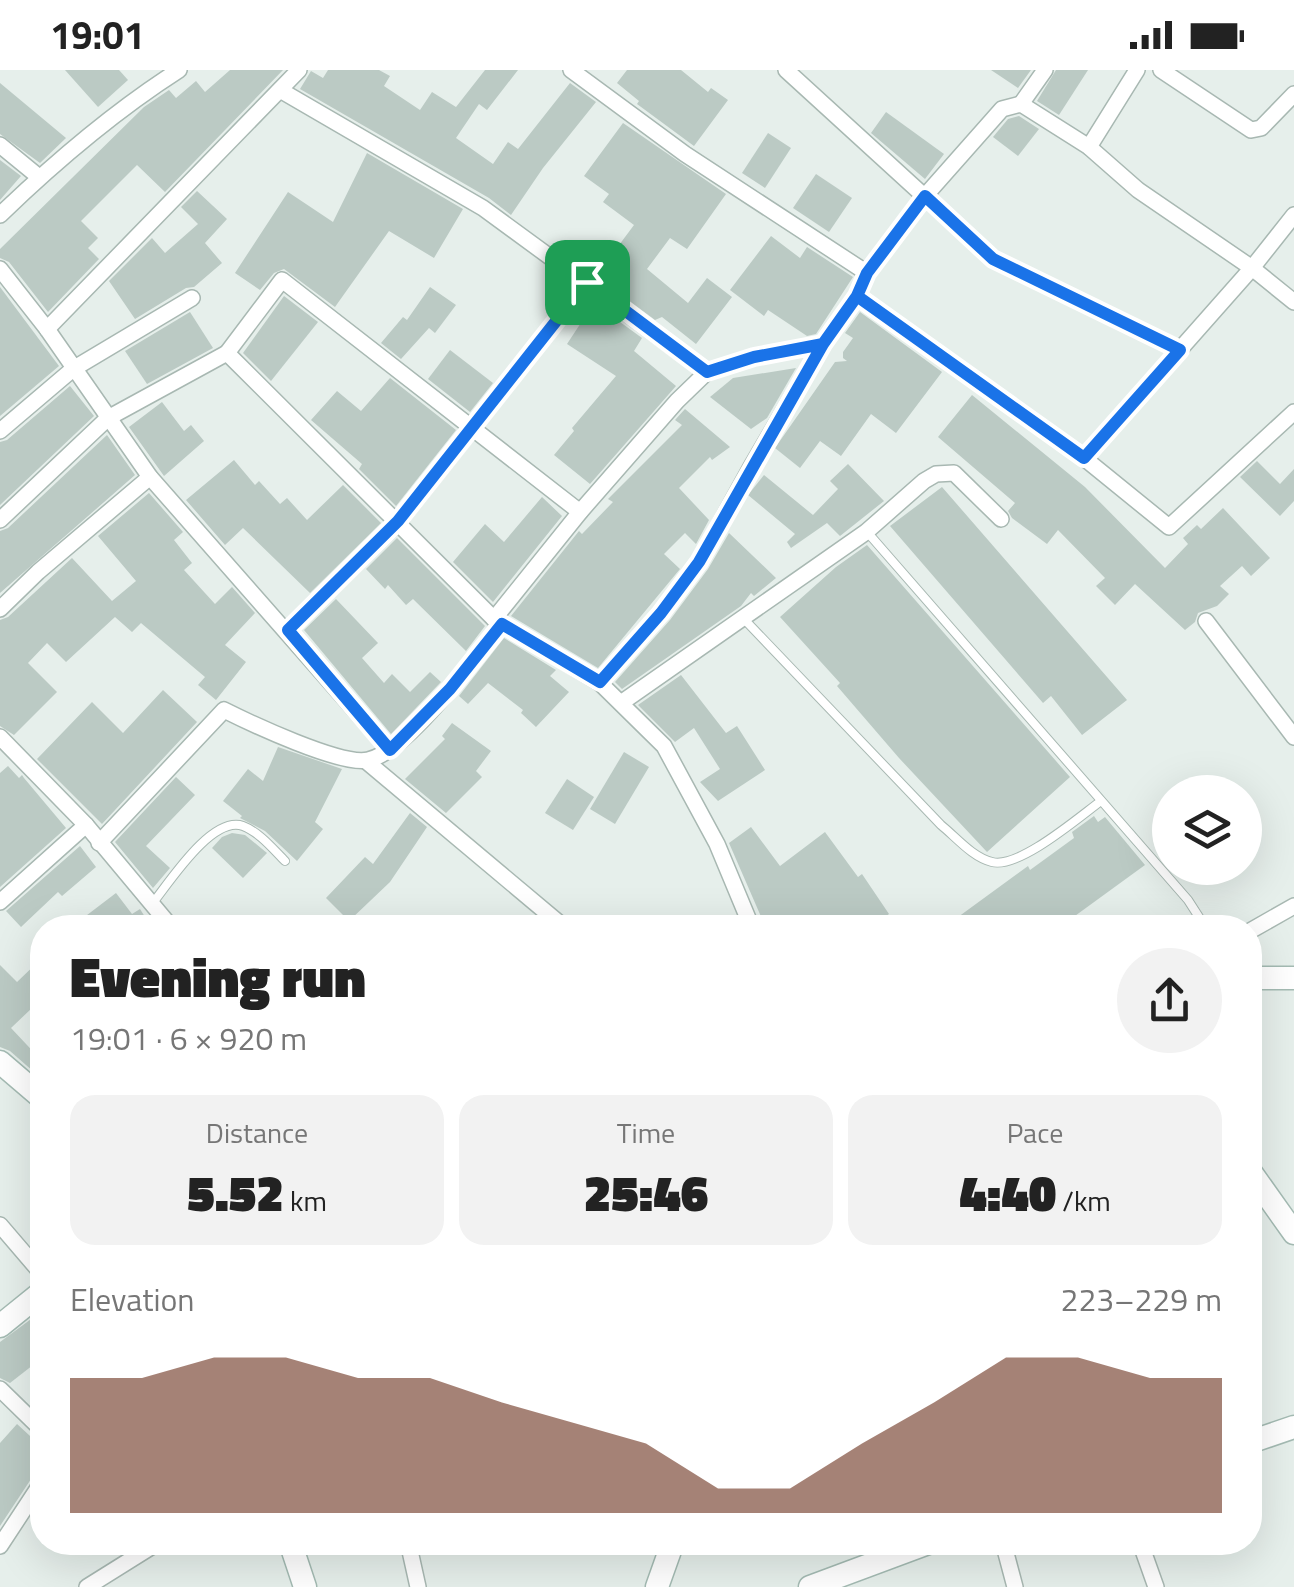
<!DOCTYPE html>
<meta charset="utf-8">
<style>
body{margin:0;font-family:"Titillium Web",sans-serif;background:#f2f2f2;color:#222;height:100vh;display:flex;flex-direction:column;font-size:38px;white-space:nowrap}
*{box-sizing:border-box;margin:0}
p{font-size:32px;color:#767676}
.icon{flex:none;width:55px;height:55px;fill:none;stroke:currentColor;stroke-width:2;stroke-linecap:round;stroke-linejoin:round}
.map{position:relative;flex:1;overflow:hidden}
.panel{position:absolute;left:30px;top:845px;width:1232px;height:640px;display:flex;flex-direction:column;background:#fff;border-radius:40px;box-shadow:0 10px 40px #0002}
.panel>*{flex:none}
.tools{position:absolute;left:1152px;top:705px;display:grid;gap:20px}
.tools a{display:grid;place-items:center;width:110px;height:110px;border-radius:50%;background:#fff;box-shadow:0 10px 40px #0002;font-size:50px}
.pin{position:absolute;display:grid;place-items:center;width:85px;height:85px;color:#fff;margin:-42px;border-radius:20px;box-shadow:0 5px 15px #0006}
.round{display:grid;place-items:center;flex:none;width:105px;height:105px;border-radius:52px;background:#f2f2f2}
.overview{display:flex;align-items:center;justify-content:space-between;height:170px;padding:0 40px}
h1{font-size:55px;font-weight:800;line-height:75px}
.figures{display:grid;grid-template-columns:repeat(3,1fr);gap:15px;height:170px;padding:10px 40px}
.figures div{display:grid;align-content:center;border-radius:25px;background:#f2f2f2;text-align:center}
.figures b{font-size:50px;font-weight:800}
.figures small{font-size:28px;font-weight:400}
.figures p{font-size:28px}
.chart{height:280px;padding:20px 40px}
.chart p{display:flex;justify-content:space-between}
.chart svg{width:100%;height:180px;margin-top:10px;fill:#804e3d;opacity:.7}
.status{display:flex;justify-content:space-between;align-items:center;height:70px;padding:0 50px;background:#fff;direction:ltr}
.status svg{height:28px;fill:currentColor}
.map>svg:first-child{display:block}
.building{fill:#bbcac4}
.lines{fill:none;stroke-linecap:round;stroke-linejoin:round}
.lane-casing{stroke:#a8b8b2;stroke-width:10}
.street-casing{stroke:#a8b8b2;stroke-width:18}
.secondary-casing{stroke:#a4bbb3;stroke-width:25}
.lane{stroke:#fff;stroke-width:8}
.street{stroke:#fff;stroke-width:15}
.secondary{stroke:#fff;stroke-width:22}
.route-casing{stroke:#fff;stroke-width:20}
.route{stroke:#1a73e8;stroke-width:12}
</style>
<div class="status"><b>19:01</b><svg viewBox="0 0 49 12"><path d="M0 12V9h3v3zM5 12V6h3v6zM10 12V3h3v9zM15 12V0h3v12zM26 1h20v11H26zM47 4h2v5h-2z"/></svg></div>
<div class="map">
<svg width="1294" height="1517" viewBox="0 0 1294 1517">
<rect width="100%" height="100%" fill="#e6efeb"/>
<g class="building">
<path d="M65,0H119L128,10L98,37Z"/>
<path d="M230,0H283L165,122L137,95L81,151L98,168L88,178L99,189L48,242L9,192L0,188V179L144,37L169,20L176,28L196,11L205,22Z"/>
<path d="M328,0H379L390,6L384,16L420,40L432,22L456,37L485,0H518L487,40L479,34L456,68L493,94L508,72L518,79L570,13L596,32L543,98L511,145L489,128L300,19L311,1L323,8Z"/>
<path d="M627,0H681L708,22L711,18L728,30L694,76L637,34L639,31L617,13Z"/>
<path d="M991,0H1031L1018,18Z"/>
<path d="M1056,0H1088L1059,45L1037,31Z"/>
<path d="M0,13L66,68L40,93L0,64Z"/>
<path d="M886,42L944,84L925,109L871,63Z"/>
<path d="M1019,46L1039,59L1018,86L993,67L1008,49Z"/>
<path d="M623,53L726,124L687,179L670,168L647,199L688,233L707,208L732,227L696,274L662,247L655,250L596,206L634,155L603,132L609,124L584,106Z"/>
<path d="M768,63L791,78L765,118L742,103Z"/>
<path d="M367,83L463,139L434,188L389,161L335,237L284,199L274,203L260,220L235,203L288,122L333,152Z"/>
<path d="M0,90L21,106L0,130Z"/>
<path d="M816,104L852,128L829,162L793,138Z"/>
<path d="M197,121L227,149L205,173L222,193L194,217L186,218L135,249L109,211L152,168L165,183L198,154L181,137Z"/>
<path d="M771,166L800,188L807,177L853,207L816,264L807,266L768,240L764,246L730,220Z"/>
<path d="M0,217L59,296L0,346Z"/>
<path d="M430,217L456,235L435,263L429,258L401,289L381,273L403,247L407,250Z"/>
<path d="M284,226L318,252L271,311L243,283Z"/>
<path d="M594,233L642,268L634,281L676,316L590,414L554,385L574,361L572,358L616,306L567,274Z"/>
<path d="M190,242L213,278L147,314L125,281Z"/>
<path d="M860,242L942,302L896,363L871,344L841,386L820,371L800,398L775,378L835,292L847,291L843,288V282L853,268L845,263Z"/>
<path d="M450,280L493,313L470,342L428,309Z"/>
<path d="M796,298L767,348L751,359L710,327L733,308Z"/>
<path d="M390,308L456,360L396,436L359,399L362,394L311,350L337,321L361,341Z"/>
<path d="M70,316L94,346L0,435V372L7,370Z"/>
<path d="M972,325L1085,417L1165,498L1188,474L1183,468L1197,455L1201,459L1223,438L1270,488L1251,506L1242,496L1220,516L1229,524L1217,536L1198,543L1195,552L1185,560L1135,514L1115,535L1096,516L1105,508L1058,460L1047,474L1012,448L1008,441L1015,433L938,367Z"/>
<path d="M162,332L184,361L191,355L204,371L164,406L129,357Z"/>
<path d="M685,339L730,377L712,390L710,387L679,418L709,450L696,474L685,463L664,484L680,499L598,598L511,546L579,461L582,464L613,432L608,429L682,355L675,350Z"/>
<path d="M107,365L135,405L0,523V461L8,458Z"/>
<path d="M234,390L255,415L259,411L280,434L287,428L307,450L343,415L381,453L310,523L243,458L225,475L186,430Z"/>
<path d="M1257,391L1280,414L1294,399V431L1280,446L1240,407Z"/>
<path d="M848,394L884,431L840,466L827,453L791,478L787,472L795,464L748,425L764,405L813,445L838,419L830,411Z"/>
<path d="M942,417L1127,630L1082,665L1051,626L1043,633L890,456Z"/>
<path d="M149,423L183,462L174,470L192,493L184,500L215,534L232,517L255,543L225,575L246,592L216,630L198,615L205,607L141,553L132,562L115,547L66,592L47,573L28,593L57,622L14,665L0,656V550L8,547L72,488L112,531L136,511L98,466Z"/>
<path d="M542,427L562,446L493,532L453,492L485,454L504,472Z"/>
<path d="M729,463L776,508L754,526L751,523L741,536L622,619L615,612L670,550L708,499Z"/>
<path d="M397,468L485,556L466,581L413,529L406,535L388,515L385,519L366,499Z"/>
<path d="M867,475L1070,707L987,782L899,688L837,616L840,613L780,547L836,497Z"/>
<path d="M336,529L378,573L362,588L384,613L392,604L410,622L430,602L441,612L391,664L304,560Z"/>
<path d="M504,568L556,600L550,606L569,622L536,657L521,643L523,640L488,613L468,634L459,626Z"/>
<path d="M681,605L726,663L737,656L765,700L718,731L700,712L720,699L694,658L675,672L638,635Z"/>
<path d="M163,620L197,652L102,754L37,689L92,632L123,663Z"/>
<path d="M452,653L491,681L476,701L482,707L446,743L405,709L445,669L442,666Z"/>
<path d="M278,677L342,699L315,752L323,759L297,791L265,761L240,748L242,746L223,731L248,699L263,711Z"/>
<path d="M624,682L649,697L615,754L590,739Z"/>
<path d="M8,696L19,708L22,705L24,708L66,758L0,817V703Z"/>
<path d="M176,707L195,725L146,776L170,798L153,818L115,772Z"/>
<path d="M567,709L594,727L573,760L545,743Z"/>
<path d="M410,743L427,757L390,812L349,851L326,828L365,787L373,794Z"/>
<path d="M1094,746L1098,752L1105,747L1145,795L1068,851L1072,858H943L1028,796L1030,800L1074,768L1072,762Z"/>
<path d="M751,757L780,796L825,762L858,807L862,804L889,844L870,858H766L729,773Z"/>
<path d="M232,763L245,765L267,783L243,808L212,778L222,767Z"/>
<path d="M80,776L96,797L62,826L58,822L21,857L6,841Z"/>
<path d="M116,823L132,844L140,839L152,858H70Z"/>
<path d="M42,888V933L34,941L32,938L11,958L42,991V1009L10,981L0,977V895L17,912Z"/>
<path d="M42,1241V1288L10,1313L0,1308V1272Z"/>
<path d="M17,1354L42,1377V1399L33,1406L0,1456V1373Z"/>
</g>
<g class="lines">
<defs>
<g id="lane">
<path d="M868,463L1188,830L1206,858"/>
<path d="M742,547L941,755C956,767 972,787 992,792C1019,799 1079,747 1101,731"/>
<path d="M152,834C169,813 212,745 243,756C259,762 273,779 285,791"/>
<path d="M352,858H362"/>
</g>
<g id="street">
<path d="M571,0L685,84L867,203"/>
<path d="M786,0L993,189L1180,280"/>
<path d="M1161,0L1251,60L1261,58L1294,24"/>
<path d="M280,20L483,138L707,302"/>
<path d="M1021,34L1045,0"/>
<path d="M0,75L39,107"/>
<path d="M1089,77L1137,0"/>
<path d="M0,145C55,92 115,41 179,0"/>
<path d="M0,199L47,259L150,407L390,680"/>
<path d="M857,226L1084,388L1169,457L1294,342"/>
<path d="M47,259L299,0"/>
<path d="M227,283L282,210L580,442"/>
<path d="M0,361L73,299L192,228"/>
<path d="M1084,388L1252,198L1294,145"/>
<path d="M0,450L108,348L227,283L494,549L600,613L664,676L717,774L752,858"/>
<path d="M0,539L38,502L150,407"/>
<path d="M494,549L580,442L677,331L707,302L754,287L823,274"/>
<path d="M1206,551L1294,667"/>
<path d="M288,560L399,451L587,212"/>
<path d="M600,613L661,543L699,492L751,397L823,274L857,226L867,203L925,126L1002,39L1021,34L1089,77L1138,120L1252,198L1294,232"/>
<path d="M621,633L866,462L924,411L936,404L954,403L1001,449"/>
<path d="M0,667L86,755L172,858"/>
<path d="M366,691L565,858"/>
<path d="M99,773L224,640C250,653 341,696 368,690C407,682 476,586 501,554"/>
<path d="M0,832L86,755"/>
<path d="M1250,861L1294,836"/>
<path d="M0,1155L42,1204"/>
<path d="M0,1319L42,1360"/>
<path d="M408,1472L418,1517"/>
<path d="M1003,1472L1015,1517"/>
<path d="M1140,1472L1156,1517"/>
<path d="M0,1476L42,1412"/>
<path d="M87,1517L159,1472"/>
</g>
<g id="secondary">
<path d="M1250,908H1294"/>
<path d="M0,992L42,1028"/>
<path d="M1250,1101L1294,1163"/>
<path d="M0,1256L42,1222"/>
<path d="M1250,1372L1294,1357"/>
<path d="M290,1472L305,1517"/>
<path d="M657,1517L673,1472"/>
<path d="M810,1517L931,1472"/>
</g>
</defs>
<use href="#lane" class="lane-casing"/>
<use href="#street" class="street-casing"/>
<use href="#secondary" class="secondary-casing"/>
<use href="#lane" class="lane"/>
<use href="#street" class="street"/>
<use href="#secondary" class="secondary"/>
</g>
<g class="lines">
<defs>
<path id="route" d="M587,212L398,451L288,560L390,680L450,619L502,554L600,612L661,543L699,492L823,274L857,226L1084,388L1180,280L993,189L925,126L867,203L857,226L823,274L754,287L707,302L587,212"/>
</defs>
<use href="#route" class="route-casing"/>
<use href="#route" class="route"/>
</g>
</svg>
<div class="tools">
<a><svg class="icon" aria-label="layers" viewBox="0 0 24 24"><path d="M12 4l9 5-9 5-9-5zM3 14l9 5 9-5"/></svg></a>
</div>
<div class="pin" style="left:587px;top:212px;background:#1e9e55"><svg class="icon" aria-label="arrive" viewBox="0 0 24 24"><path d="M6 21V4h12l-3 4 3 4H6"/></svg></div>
<section class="panel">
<div class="overview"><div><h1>Evening run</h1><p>19:01 · 6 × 920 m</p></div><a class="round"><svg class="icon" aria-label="share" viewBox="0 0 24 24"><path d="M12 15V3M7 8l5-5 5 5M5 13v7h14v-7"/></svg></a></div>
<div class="figures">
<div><p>Distance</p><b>5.52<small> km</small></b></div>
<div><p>Time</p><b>25:46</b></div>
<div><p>Pace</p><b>4:40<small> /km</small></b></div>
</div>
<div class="chart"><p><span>Elevation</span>223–229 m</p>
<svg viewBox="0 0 160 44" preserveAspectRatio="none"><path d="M0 44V11L10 11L20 6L30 6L40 11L50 11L60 17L70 22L80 27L90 38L100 38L110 27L120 17L130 6L140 6L150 11L160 11V44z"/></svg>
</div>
</section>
</div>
